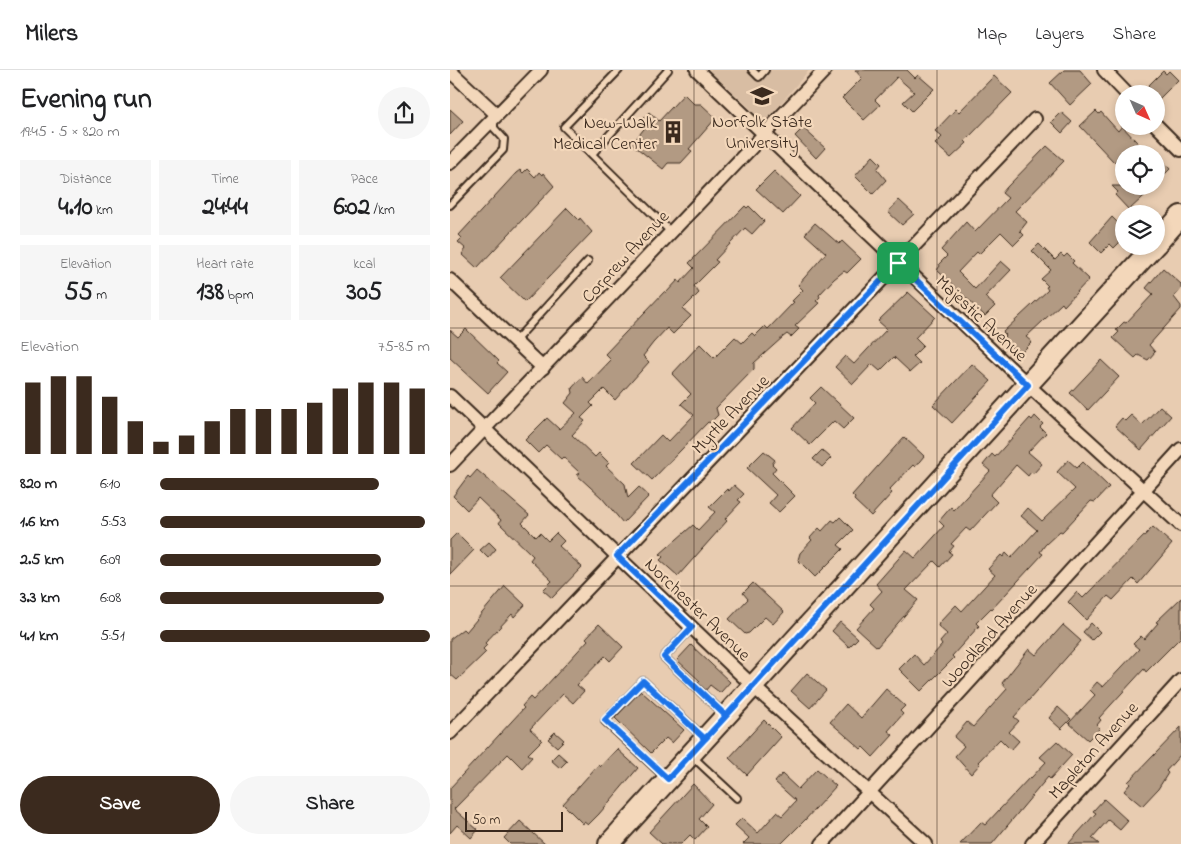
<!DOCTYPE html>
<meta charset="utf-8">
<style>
body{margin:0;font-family:"Indie Flower",sans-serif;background:#f6f6f6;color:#202124;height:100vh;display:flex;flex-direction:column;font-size:19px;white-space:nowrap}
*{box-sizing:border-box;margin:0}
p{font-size:16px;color:#757577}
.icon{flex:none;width:28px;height:28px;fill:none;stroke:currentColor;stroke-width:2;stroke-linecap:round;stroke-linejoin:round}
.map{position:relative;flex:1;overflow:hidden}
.drawer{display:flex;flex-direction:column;background:#fff;width:450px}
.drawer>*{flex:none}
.needle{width:32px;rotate:135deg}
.fabs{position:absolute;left:665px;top:15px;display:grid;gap:10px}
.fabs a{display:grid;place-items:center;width:50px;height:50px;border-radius:50%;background:#fff;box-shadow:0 2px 8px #0003;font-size:25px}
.scale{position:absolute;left:15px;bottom:12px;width:98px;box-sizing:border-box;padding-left:5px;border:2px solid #3b2a1e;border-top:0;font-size:14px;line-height:18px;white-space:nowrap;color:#3b2a1e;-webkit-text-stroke:4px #f3d7ba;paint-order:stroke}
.pin{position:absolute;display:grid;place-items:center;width:42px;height:42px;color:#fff;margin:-21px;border-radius:10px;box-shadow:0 2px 8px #0006}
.round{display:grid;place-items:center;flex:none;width:52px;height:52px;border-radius:26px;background:#f6f6f6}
.headline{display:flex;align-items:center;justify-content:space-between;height:85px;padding:0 20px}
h1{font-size:28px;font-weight:700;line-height:38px}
.stats{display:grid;grid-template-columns:repeat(3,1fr);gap:8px;height:85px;padding:5px 20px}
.stats div{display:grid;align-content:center;border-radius:0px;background:#f6f6f6;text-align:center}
.stats b{font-size:25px;font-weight:700}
.stats small{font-size:14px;font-weight:400}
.stats p{font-size:14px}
.chart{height:140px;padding:10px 20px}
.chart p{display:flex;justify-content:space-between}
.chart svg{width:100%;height:90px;margin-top:5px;stroke:#3b2a1e;stroke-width:6}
.action{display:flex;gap:10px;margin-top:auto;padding:10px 20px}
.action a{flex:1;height:58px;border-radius:30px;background:#3b2a1e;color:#fff;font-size:20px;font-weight:700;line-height:58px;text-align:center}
.action a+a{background:#f6f6f6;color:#202124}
ul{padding:0 20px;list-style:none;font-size:16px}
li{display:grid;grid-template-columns:80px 60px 1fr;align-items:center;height:38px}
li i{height:12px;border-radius:6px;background:#3b2a1e}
header{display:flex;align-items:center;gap:30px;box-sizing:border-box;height:70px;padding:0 25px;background:#fff;border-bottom:1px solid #e0e0e0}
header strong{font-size:24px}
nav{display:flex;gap:28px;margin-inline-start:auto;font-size:18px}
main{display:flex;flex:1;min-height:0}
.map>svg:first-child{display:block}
.built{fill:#d8bda3}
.building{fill:#b29a83;stroke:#3b2a1e}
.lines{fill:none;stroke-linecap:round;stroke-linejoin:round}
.service-casing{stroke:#3b2a1e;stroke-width:10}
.minor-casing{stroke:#3b2a1e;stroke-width:16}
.primary-casing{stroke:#3b2a1e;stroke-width:24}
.service{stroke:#f3d7ba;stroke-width:6}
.minor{stroke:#f3d7ba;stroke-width:12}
.primary{stroke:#f3d7ba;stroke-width:20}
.route-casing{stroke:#fff;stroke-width:10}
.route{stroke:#1a73e8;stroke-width:6}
.grid{fill:none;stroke:#3b2a1e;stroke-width:1;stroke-opacity:0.55}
.labels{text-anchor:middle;stroke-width:4.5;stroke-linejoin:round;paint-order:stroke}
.poi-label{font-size:18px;fill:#3b2a1e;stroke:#f3d7ba}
.street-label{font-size:18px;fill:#3b2a1e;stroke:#f3d7ba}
</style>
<header>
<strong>Milers</strong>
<nav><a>Map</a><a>Layers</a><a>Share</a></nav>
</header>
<main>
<section class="drawer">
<div class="headline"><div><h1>Evening run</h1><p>19:45 · 5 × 820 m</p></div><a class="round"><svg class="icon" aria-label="share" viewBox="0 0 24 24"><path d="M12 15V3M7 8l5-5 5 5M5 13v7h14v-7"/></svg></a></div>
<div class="stats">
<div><p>Distance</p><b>4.10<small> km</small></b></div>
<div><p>Time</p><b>24:44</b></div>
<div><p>Pace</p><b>6:02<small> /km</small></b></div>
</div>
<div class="stats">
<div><p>Elevation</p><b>55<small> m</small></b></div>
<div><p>Heart rate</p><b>138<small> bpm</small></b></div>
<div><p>kcal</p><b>305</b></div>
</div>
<div class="chart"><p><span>Elevation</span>75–85 m</p>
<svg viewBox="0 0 160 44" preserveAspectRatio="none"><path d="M5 44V9M15 44V6M25 44V6M35 44V16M45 44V28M55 44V38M65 44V35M75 44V28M85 44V22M95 44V22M105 44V22M115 44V19M125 44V12M135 44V9M145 44V9M155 44V12"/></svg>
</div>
<ul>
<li><b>820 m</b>6:10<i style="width:81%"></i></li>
<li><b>1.6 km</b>5:53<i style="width:98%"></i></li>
<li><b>2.5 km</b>6:09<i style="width:82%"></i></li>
<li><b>3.3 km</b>6:08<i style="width:83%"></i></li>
<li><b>4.1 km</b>5:51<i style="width:100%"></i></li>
</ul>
<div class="action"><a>Save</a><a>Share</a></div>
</section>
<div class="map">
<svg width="731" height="774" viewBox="0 0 731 774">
<rect width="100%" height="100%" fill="#e8ccb1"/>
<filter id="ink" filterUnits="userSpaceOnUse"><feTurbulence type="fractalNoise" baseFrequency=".02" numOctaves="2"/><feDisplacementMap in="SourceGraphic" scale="10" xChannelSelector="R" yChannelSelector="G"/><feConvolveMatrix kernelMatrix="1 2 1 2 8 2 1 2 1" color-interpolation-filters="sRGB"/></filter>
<g filter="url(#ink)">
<path class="built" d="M259,0H359L315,52Z"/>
<g class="building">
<path d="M405,0H457L465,8L468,5L484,19L462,41L453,32L464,22L447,7L425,30L430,35L414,50L392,28L412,8Z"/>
<path d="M614,0H630L642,14L620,35L600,13Z"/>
<path d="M713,1L716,4L719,1L728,10L709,29L697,17Z"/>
<path d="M544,6L562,23L515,71L517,73L501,88L485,74L492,67L485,61L506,39L509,42Z"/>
<path d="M234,24L244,34H251L266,48L245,72L239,79L242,81L231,93H218L213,99L182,74L197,55L191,50L199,42L209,51Z"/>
<path d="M0,39L13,51L0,65Z"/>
<path d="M646,41L649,44L651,42L668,61L672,56L698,84H674V95L668,88L664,92L630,56Z"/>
<path d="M611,42L622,52L612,63L601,52Z"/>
<path d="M353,58L375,78L366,88L345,66Z"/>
<path d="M597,76L614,91L565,141L577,152L570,161L574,165L564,175L551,162L529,184L527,182L508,202L525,219L551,191L561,200L535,227L545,236L535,246L487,200L490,196L489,194L497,186L491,180L516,152L525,162L558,128L552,123L557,117Z"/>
<path d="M423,86L431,94L427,99L436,110L423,124L405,106Z"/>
<path d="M712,90L720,99L706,113V95Z"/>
<path d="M77,99L85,107L89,102L92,105L93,103L104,116L27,198L12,184L16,179L8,172L12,168L9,165L66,103L70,100L73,103Z"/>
<path d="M324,101L350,126L333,144L306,119Z"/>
<path d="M662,116H705L679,140L665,125L668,122Z"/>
<path d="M449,130L464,144L452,155L438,142Z"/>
<path d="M295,136L297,138L299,136L314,151L302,164L295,158L265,190L268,192L244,216L249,223L233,239L241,246L223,264L217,258L203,273L193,286L199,292L165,330L154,319L140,333L143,336L131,348L135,351L122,365L145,387L149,383L159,393L156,396L175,414L178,428L189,417L199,426L173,453L152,428L127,405L130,403L113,387L111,389L96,375L88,383L75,370L97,348L109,359L126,343L115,333L123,323L122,318L132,307L138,314L161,290L155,284L215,221L216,223L228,210L230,213L244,198L239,193Z"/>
<path d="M117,138L129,150L130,148L142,162L75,232L50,208Z"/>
<path d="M662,147L674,159V168L664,178L660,174L651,183L640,172Z"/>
<path d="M365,153L389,174L392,171L411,189L397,203L394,201L384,209L369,225L370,227L366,231L369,233L345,256L349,259L341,267L337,264L333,267L304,293V299L266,338L268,345L260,353L258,352L202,410L184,393L186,391L211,365L218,372L244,345L231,334L241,324L222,304L250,274L264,288L285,267L292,273L302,263L305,266L315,256L318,259L344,232L342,231L353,220L348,215L376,183L355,164Z"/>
<path d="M589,174L605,190L611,184L614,187L617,184L624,191L622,193L639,209L614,236L612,233L576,267L582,272L569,285L553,268L556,265L553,262L598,220L596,217L598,216L591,209L601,200L582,181Z"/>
<path d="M713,198L731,214V219L724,227L731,236V239L699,275L705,282L698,290L688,285L685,288L663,268L669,262L666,260L674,252L676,253L703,224L696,218Z"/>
<path d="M458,222L485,247L465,268L473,276L463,286L470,293L460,302L444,287L430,301L422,294L403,314L385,297L395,286L404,294L417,280L437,259L428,251Z"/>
<path d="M16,259L49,291L47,293L57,302L38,323L0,288V260L8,267Z"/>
<path d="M651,290L669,307L638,340L620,323Z"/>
<path d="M522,294L541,311L502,353L483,335Z"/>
<path d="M371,317L404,348L393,359L384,351L360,375L342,358L365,333L360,328Z"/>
<path d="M710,336L721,346L691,380L665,356L672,348L675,351L681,345L692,355Z"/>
<path d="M585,346L593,354L590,357L596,363L578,382L592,394L583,404L581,402L578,406L566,395L540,425L547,432L520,461L516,458L501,474L504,476L499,482L502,484L490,497L484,491L456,520L468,530L427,577L406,558L424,538L420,534L432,521L426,514L456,480L465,488L494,456L489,451L501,437L504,440L540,401L533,395L542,384L545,387L580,348L582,350Z"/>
<path d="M454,367L474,386L465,397L463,395L439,420L442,423L421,446L404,430L405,428L402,425Z"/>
<path d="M372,380L381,388L372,397L363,389Z"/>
<path d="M314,381L325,390L322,394L326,398L322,403L345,426L329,442L319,433L326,425L297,398Z"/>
<path d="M618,390L627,398L633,392L659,417L645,432L641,431L612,462L610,461L595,475L590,482L593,484L542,539L541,538L526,553L529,556L502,586L504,588L471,621L449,599L464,584L474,595L492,575L490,572L497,564L488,556L489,553L506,535L512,541L545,505L538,499L551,485L553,487L556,483L561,488L587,460L571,446L578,438L592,451L625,419L607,402Z"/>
<path d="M27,400L79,445L72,453L86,467L90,463L98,471L106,463L114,471L109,476L132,497L102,528L93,520L102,511L80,490L83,486L49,453L51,450L28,428L17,440L3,426L18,406L20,408Z"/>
<path d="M284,415L294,424L288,430L291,432L275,449L277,451L228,506L210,490L213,487L210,484L243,455L248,460L265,442L259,437L277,419L279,421Z"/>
<path d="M390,447L403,460L388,475L393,479L365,507L348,490L350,483L362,470L360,468L369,458L372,461L382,450L385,452Z"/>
<path d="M703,457L722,474L688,514L683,509L663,530L658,526L636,550L618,532L627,522L633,528Z"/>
<path d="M7,463L24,480L0,505V470Z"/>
<path d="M39,472L46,479L38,488L30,480Z"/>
<path d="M303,513L334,542L323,554L315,547L299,563L295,564L279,549L298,529L293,523Z"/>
<path d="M55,516L75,535L64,547L62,544L35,573L37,575L33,579L36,582L7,610L0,604V569L13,559L16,562Z"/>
<path d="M731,528V567L696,602L694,599L649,648L651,650L647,655L650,658L638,670L619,653L645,625L640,620L647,612L653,617L689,579L683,574L691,566L694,569L708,553L706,552Z"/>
<path d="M390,552L408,568L399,577L382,561Z"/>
<path d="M641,553L650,562L642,570L633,562Z"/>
<path d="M149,554L173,577L160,591L155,586L127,615L134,621L123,633L113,624L80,659L92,670L78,684L82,687L72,698L58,684L4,739L28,760L21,768L7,755L0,763V718L74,638L72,636L80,627L83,630L138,570L136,568Z"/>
<path d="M613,555L631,571L564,647L569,651L559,662L569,671L561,680L550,669L528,692L530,694L521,704L505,686L514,676L504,667L517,652L523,657L557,619L552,613L579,579L586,585Z"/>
<path d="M241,575L280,612L271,622H269L260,615L256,620L248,613L250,611L227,590Z"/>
<path d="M357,603L376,620L360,638L341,621Z"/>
<path d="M436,619L455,636L450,641L453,644L438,661L443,665L423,687L413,677L411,679L380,652L396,634L411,648Z"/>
<path d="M191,621L234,660L222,673L216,668L201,683L165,648Z"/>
<path d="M608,637L621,649L611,659L599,648Z"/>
<path d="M314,650L331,667L297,705L279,688Z"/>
<path d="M731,657V684L716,701L718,703L708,719L692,736L674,721L680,714L678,712Z"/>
<path d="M105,662L114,670L107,677L98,669Z"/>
<path d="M607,671L622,685L600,709L598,707L542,774H510L531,752L535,755L580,707L581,708L596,692L590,687Z"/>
<path d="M167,679L188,698L149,744L138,755L134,752L133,754L113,734L148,695L150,697Z"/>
<path d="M108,683L117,691L110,698L101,690Z"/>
<path d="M367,699L386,716L355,750L331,774H293L299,768L285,755L292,748L308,763L327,742L332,746L346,731L325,712L332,704L348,719Z"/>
<path d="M243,714L262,734L249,749L257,757L245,770L240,765L231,774H212L199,762Z"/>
<path d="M654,729L678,751L670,760L658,750L642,768L649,774H618L646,743L643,741Z"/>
<path d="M70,751L95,774H60L54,768Z"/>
</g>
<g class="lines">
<defs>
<g id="service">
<path d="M169,0L114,57L221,162"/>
<path d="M302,0L309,7L315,0"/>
<path d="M142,84L218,0"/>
<path d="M0,135L53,80L54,69L44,58V50"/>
<path d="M65,271L138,191"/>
<path d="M242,557L214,587L274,644"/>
<path d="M243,687L287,728"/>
<path d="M216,708L155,651L193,611L252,666"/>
</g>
<g id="minor">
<path d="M247,0L578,315L731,455"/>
<path d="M654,0L677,24"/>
<path d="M0,1L44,42L45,46"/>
<path d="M706,55L731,80"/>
<path d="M0,93L91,0"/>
<path d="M0,210L93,298"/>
<path d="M0,326L303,616L476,774"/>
<path d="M0,395L375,0"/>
<path d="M0,663L585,49"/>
<path d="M372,774L731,379"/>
<path d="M582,774L731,610"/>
</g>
<g id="primary">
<path d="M706,174L731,146"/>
<path d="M159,774L704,176"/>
</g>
</defs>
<use href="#service" class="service-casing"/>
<use href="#minor" class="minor-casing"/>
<use href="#primary" class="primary-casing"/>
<use href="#service" class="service"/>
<use href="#minor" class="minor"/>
<use href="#primary" class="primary"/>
</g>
</g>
<g class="lines" filter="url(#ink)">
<defs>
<path id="route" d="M448,193L578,315C470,433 363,551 255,669L193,611L155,650L218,709L276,646L214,587L242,557L167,486L448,193"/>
</defs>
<use href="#route" class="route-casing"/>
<use href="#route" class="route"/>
</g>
<path class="grid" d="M244,0V774M487,0V774M0,258H731M0,516H731"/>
<defs>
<symbol id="university-bare" viewBox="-9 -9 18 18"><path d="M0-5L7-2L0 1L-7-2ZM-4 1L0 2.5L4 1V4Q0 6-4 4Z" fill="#3b2a1e" stroke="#f3d7ba" stroke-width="2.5" paint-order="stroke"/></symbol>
<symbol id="building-bare" viewBox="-9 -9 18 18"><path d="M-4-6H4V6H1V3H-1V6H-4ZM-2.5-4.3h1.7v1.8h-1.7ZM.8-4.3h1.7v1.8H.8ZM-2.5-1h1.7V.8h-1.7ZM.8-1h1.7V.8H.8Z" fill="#3b2a1e" stroke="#f3d7ba" stroke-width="2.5" paint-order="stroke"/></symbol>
</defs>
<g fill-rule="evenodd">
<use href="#university-bare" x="296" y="10" width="32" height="32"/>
<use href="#building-bare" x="207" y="46" width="32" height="32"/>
</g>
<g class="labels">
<g class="poi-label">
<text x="312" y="57">Norfolk State<tspan x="312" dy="21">University</tspan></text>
<text x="207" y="58" text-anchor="end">New-Walk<tspan x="207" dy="21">Medical Center</tspan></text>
</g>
<g class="street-label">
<text transform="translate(175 186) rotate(-47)" y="6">Corprew Avenue</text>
<text transform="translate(532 248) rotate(43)" y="6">Majestic Avenue</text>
<text transform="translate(280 344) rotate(-46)" y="6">Myrtle Avenue</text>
<text transform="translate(248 539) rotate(44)" y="6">Norchester Avenue</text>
<text transform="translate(539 565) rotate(-48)" y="6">Woodland Avenue</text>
<text transform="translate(643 680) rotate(-48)" y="6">Mapleton Avenue</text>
</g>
</g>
</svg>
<div class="fabs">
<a><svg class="needle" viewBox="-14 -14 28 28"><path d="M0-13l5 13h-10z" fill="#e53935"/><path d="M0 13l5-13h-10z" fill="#757577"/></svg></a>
<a><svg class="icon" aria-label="locate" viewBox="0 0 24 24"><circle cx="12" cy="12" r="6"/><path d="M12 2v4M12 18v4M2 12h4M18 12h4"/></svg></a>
<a><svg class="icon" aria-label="layers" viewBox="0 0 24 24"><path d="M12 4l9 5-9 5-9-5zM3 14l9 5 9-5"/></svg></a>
</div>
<div class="scale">50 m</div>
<div class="pin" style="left:448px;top:193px;background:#1e9e55"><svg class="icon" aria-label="arrive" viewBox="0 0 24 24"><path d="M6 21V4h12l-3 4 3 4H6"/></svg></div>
</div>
</main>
